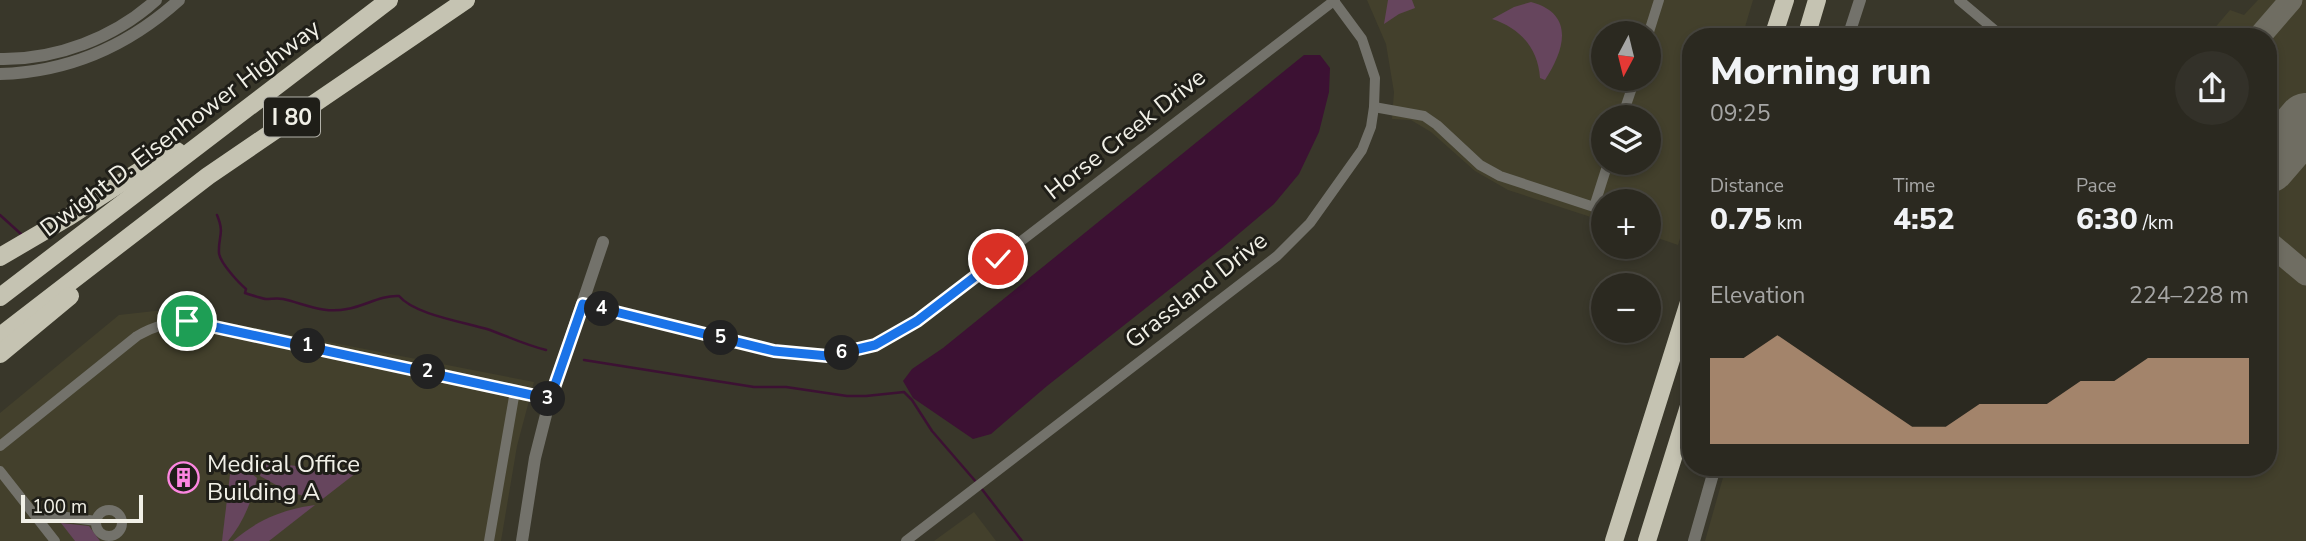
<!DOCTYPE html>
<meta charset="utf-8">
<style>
body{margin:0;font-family:"Nunito Sans",sans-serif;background:#333129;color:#f1f3f6;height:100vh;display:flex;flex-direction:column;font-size:26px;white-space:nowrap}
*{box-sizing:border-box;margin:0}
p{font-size:23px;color:#a6a6a5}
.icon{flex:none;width:38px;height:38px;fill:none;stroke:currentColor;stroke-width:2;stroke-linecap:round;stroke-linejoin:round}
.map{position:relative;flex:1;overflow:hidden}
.panel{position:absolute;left:1682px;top:28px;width:595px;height:448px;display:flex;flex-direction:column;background:#2b2920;border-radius:28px;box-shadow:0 4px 10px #0003,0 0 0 2px #47453e}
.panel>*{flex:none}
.needle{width:46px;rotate:187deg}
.fabs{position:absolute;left:1591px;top:21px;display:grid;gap:14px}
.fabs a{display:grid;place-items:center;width:70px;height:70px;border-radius:50%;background:#2b2920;box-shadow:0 4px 10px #0003,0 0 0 2px #47453e;font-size:35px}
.scale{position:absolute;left:21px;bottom:18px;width:122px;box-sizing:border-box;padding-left:7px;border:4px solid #f1f0e7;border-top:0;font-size:19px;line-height:24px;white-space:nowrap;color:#f1f0e7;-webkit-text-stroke:5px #1f1e18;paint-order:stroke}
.pin{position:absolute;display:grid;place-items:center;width:60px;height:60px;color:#fff;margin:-30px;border:4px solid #fff;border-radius:50%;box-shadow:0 2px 7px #0007}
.km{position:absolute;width:35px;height:35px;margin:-18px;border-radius:50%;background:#222;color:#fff;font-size:19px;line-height:35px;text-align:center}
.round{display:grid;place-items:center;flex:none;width:74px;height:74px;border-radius:37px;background:#333129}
.summary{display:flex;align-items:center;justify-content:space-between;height:119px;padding:0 28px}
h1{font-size:38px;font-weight:800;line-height:52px}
.stats{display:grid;grid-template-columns:repeat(3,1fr);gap:10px;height:119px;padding:7px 28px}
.stats div{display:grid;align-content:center}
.stats b{font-size:30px;font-weight:800}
.stats small{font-size:19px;font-weight:400}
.stats p{font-size:19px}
.chart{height:196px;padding:14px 28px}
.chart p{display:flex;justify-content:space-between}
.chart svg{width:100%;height:126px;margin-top:7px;fill:#d6ab8b;opacity:.7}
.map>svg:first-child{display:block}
.built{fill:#43402c;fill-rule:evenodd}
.green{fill:#66455d}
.water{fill:#3c1133}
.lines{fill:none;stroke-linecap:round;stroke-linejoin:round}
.stream{stroke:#3c1133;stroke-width:2.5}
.taxiway{stroke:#6f6d62;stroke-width:23}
.runway{stroke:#6f6d62;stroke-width:56}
.minor{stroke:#73726b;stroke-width:10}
.tertiary{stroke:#73726b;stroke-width:12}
.motorway{stroke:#c5c3b2;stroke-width:18}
.route-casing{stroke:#fff;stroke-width:14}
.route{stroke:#1a73e8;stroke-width:9}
.labels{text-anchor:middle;stroke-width:6;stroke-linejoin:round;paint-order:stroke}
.shield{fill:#1f1e18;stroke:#b2b1a9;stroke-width:2}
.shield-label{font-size:23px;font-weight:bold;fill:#f1f0e7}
.street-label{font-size:24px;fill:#f1f0e7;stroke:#1f1e18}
.poi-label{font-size:24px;fill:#f1f0e7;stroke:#1f1e18;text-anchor:start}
</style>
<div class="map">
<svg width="2306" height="541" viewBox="0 0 2306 541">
<rect width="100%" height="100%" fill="#39372a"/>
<g class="built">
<path d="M1367,0H1753L1742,37H1690V205L1678,245L1649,235L1648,201H1603V221L1508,190L1475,171L1431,132L1411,120L1392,119L1394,92L1386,44ZM1603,33H1648V79H1603ZM1603,117H1648V163H1603Z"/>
<path d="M2258,0H2306V541H1705L1726,467H2268V37H2207L2230,10L2244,15Z"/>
<path d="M164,310L534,382L517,446L501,541H0V413L119,315Z"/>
<path d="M974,512L996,541H934Z"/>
</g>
<g class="green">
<path d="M1388,0H1412L1415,8L1399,14L1384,24Z"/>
<path d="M1531,2C1576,14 1564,51 1545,80L1540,78C1538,48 1520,28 1492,19L1514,7Z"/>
<path d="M232,458L257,478C252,501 243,523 228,541H222Z"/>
<path d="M263,462L356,473L320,501L287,491L260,476Z"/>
<path d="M315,505L269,541H233C257,520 284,509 315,505Z"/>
<path d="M61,523L89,526L100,541H75Z"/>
</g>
<path class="water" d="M1304,55H1320L1330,68L1329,92L1319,132L1299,174L1274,204L1222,248L1047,386L991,434L973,439L913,398L903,381L912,369L943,348Z"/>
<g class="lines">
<g class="stream">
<path d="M0,215L21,234"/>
<path d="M217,215C225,234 218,236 219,253C220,263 239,283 246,289L245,293C252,295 259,298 266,299C272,299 277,298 283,299C305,304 324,314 347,309C365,306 381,295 399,296C415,315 465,322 490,330C509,337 526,345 546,350"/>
<path d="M584,360L754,387H786L847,396H866L904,392L912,400L932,431L977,483"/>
<path d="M981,488L1022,541"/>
</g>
<g class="taxiway">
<path d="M2259,37L2291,0"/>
<path d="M2268,242L2306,274"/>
</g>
<path class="runway" d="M2268,165L2306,121"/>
<g class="minor">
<path d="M1959,0L2003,37"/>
<path d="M1648,35L1659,0"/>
<path d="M1374,107L1424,116L1437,125L1480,165L1500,176L1594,207L1608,163"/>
<path d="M1622,117L1635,79"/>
<path d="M583,304L774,351L828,356L875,345L917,321L1335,0"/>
<path d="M0,446L137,336C156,325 174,320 197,322L550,399"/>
<path d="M0,471L55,541"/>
<circle cx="109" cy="523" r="13"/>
<path d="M40,521L52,515L96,521"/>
<path d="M489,541L515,391"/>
<path d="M906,541L1277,256L1310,223L1362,150L1371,127L1374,107L1375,78L1362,39L1334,1"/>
</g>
<g class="tertiary">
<path d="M1848,37L1860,0"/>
<path d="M0,59C56,60 114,38 156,0"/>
<path d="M0,74C69,72 128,46 179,0"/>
<path d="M522,541L535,458L550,399L603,242"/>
<path d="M1694,541L1715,467"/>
</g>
<g class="motorway">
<path d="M1773,37L1785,0"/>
<path d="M1806,37L1817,0"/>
<path d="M0,257L70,216L158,159L177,151"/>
<path d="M0,297L389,0"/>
<path d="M0,336L208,176L466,0"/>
<path d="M0,354L70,296"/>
<path d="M1614,541L1690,299"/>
<path d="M1647,541L1690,403"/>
</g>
</g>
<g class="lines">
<defs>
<path id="route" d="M187,321L550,399L583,304L774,351L828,356L875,345L917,321L998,259"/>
</defs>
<use href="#route" class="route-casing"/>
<use href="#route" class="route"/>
</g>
<defs>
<symbol id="building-ring" viewBox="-11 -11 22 22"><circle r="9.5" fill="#1f1e18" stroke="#fd86e1" stroke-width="1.5"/><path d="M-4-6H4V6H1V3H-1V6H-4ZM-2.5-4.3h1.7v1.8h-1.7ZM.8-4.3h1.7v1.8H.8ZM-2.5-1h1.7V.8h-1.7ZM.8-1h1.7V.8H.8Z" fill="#fd86e1"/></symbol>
</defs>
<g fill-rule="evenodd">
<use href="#building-ring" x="166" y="460" width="35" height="35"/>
</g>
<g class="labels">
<rect class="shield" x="264" y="97.5" width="56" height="39" rx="5"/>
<g class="shield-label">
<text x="292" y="125">I 80</text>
</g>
<g class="street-label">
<text transform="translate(180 128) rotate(-37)" y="8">Dwight D. Eisenhower Highway</text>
<text transform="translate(1125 134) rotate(-38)" y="8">Horse Creek Drive</text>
<text transform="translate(1196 290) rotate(-38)" y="8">Grassland Drive</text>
</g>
<g class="poi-label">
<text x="207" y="472">Medical Office<tspan x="207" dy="28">Building A</tspan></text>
</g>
</g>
</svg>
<div class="fabs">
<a><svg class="needle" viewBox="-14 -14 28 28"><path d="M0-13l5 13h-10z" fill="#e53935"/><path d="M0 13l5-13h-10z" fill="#a6a6a5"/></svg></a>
<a><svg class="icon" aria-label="layers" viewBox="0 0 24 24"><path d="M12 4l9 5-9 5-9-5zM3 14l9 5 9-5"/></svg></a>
<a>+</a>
<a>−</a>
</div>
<div class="scale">100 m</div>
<div class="pin" style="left:187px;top:321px;background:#1e9e55"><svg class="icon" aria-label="arrive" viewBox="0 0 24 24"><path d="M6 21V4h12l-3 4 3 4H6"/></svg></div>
<div class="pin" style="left:998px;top:259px;background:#d93025"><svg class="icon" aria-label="check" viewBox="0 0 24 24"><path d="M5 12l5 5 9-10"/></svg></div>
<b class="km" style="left:308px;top:346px">1</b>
<b class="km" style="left:428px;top:372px">2</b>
<b class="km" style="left:548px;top:399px">3</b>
<b class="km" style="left:602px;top:309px">4</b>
<b class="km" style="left:721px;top:338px">5</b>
<b class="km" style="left:842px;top:353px">6</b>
<section class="panel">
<div class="summary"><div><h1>Morning run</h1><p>09:25</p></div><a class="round"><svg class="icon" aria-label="share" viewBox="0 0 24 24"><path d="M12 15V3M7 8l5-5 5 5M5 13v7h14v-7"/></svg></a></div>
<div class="stats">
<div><p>Distance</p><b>0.75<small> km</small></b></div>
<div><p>Time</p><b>4:52</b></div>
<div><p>Pace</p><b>6:30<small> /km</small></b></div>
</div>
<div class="chart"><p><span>Elevation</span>224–228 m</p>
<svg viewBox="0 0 160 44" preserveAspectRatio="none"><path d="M0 44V14L10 14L20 6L30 14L40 22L50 30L60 38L70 38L80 30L90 30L100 30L110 22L120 22L130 14L140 14L150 14L160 14V44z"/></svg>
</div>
</section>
</div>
